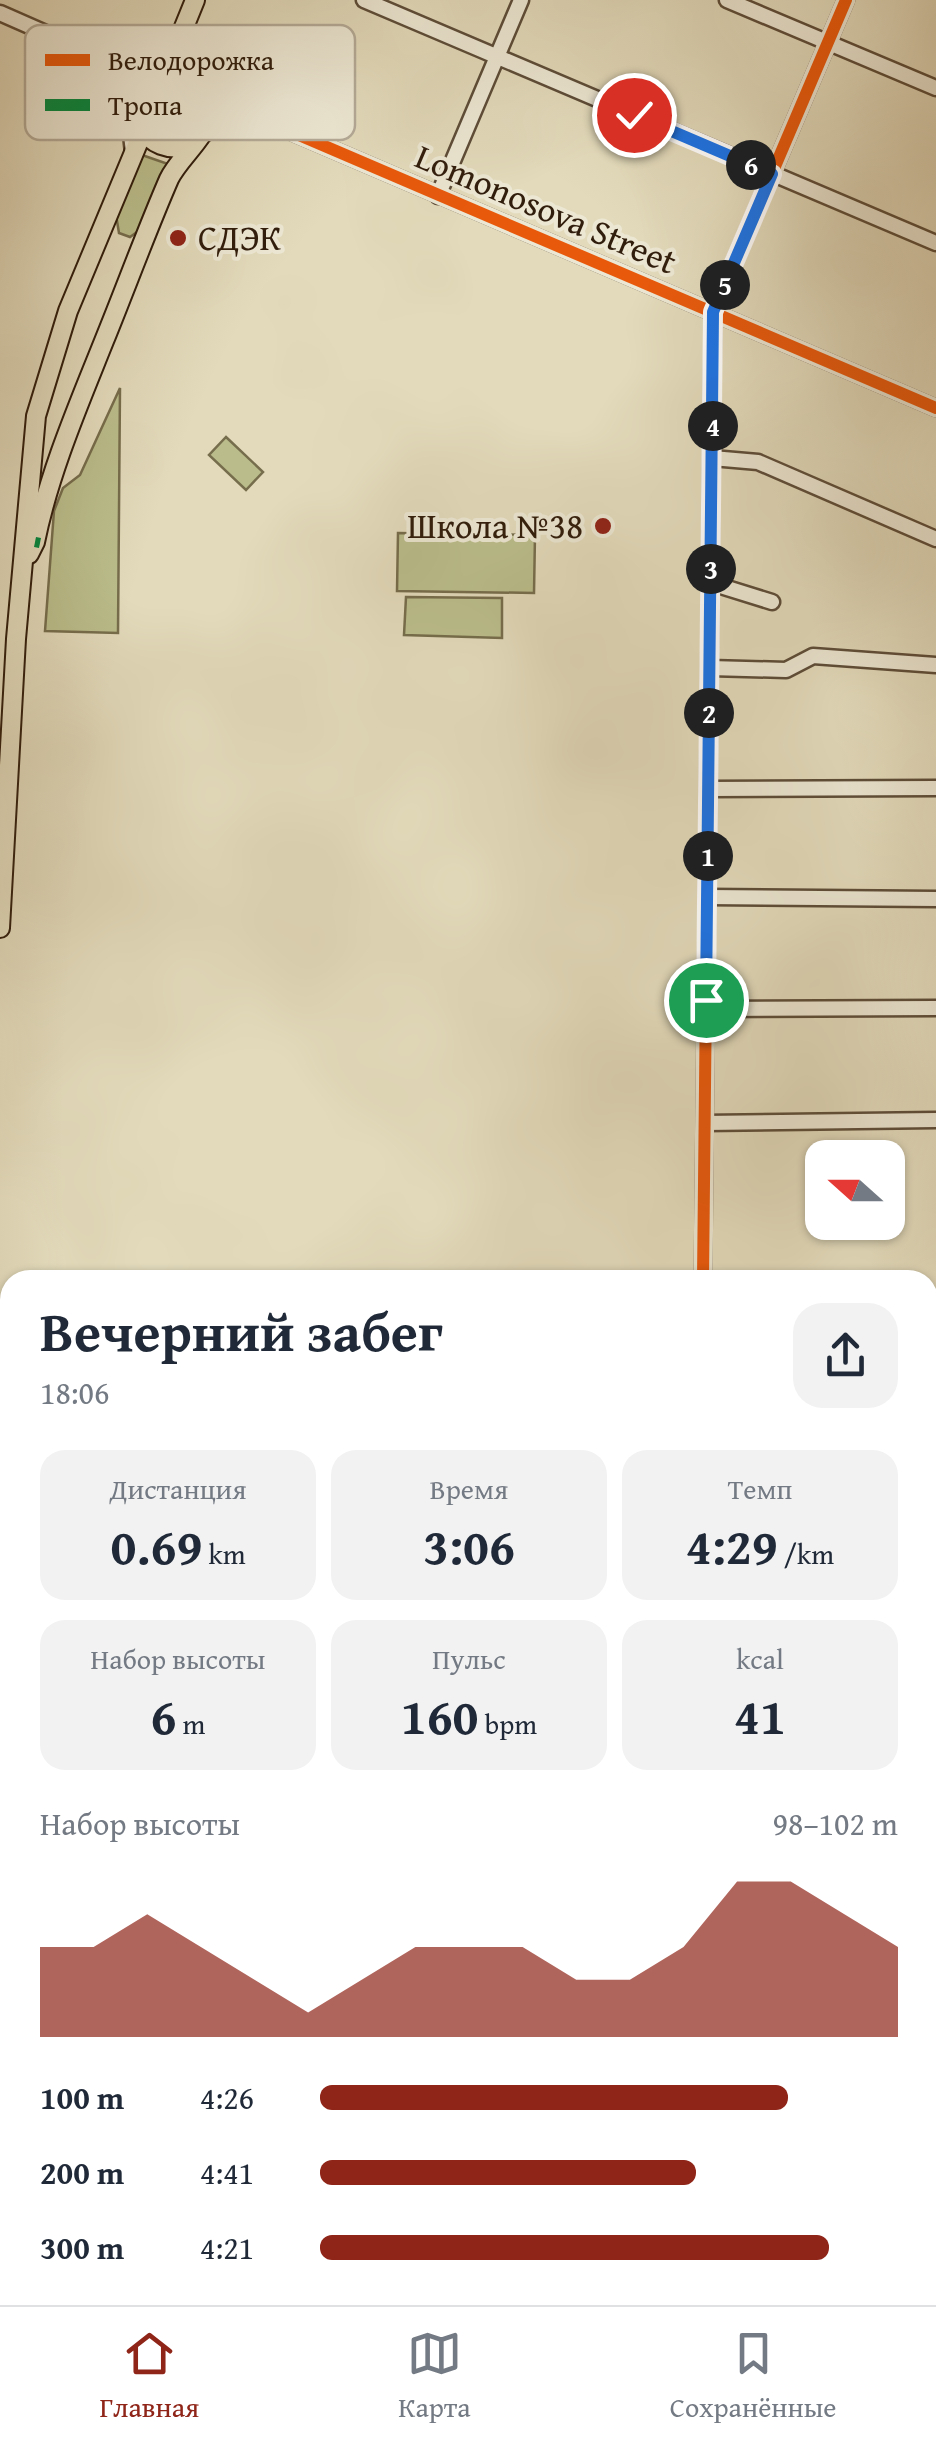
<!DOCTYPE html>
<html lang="ru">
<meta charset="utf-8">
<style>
body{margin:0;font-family:"Gentium Book Plus",serif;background:#f2f2f3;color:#1f2937;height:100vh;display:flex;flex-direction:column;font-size:38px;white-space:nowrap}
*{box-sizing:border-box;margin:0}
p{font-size:32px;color:#747a83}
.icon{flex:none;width:55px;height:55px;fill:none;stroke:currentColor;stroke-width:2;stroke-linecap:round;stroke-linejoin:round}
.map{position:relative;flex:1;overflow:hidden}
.sheet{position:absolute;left:0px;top:1270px;width:938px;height:1035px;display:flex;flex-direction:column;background:#fff;border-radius:30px 30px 0 0;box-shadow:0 2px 8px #0004}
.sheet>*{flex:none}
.needle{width:65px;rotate:291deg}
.tools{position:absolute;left:805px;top:1140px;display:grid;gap:20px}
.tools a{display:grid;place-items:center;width:100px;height:100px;border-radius:20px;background:#fff;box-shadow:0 2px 8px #0004;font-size:50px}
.pin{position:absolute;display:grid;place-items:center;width:85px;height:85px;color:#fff;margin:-42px;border:5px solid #fff;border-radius:50%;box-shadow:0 2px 10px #0007}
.km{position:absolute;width:50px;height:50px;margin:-25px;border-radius:50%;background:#222;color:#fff;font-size:28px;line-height:50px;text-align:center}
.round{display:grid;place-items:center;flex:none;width:105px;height:105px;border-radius:30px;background:#f2f2f3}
.summary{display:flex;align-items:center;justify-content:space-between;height:170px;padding:0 40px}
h1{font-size:55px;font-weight:700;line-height:75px}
.stats{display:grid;grid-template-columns:repeat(3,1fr);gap:15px;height:170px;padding:10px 40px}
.stats div{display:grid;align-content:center;border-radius:25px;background:#f2f2f3;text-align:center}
.stats b{font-size:50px;font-weight:700}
.stats small{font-size:28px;font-weight:400}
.stats p{font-size:28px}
.chart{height:280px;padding:20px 40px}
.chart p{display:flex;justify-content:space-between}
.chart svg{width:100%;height:180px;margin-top:10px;fill:#8f2418;opacity:.7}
ul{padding:0 40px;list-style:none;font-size:32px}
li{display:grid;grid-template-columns:160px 120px 1fr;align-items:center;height:75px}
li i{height:25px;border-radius:12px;background:#8f2418}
.dock{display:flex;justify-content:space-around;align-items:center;height:140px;border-top:2px solid #e0e1e3;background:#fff;font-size:28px;color:#747a83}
.dock a{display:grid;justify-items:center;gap:5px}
.dock .current{color:#8f2418}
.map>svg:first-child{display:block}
.green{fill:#babd8b;stroke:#766d4c;stroke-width:2.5}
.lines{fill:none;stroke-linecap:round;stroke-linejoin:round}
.minor-casing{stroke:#5d4c38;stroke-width:19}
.major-casing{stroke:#311d0c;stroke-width:22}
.minor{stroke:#ece7d3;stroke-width:14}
.major{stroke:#e2dabb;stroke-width:18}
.quiet{stroke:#00873e;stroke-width:10;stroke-dasharray:20 10;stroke-linecap:butt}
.cycleway-casing{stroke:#ece7d3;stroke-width:19}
.cycleway{stroke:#e8590c;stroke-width:12}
.route-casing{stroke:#fff;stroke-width:20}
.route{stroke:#1a73e8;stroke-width:12}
.poi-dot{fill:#8f2418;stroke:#ece7d3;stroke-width:4}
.labels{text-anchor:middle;stroke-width:8;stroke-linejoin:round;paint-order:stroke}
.street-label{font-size:35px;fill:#311d0c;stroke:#ece7d3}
.poi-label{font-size:35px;fill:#311d0c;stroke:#ece7d3;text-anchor:start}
.key{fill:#ece7d3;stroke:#b4aa97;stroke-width:2.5}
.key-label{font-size:28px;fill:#311d0c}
</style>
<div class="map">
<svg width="936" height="2305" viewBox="0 0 936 2305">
<rect width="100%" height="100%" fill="#e2dabb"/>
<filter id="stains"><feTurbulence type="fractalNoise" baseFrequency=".002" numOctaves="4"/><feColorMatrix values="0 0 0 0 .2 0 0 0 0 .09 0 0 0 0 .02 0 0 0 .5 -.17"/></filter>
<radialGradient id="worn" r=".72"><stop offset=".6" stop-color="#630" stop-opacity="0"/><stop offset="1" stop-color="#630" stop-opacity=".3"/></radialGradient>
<g class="green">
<path d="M172,86L190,93L200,110L194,133L182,142L152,136L144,108L159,89Z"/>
<path d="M142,155L168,164L144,227L130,237L119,233L116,215Z"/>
<path d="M120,388L118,633L45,631L54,511L63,488L80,475Z"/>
<path d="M226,437L263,472L246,490L209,455Z"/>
<path d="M398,533L535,535L534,593L397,591Z"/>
<path d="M406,597L502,598V638L404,635Z"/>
</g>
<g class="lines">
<defs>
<g id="minor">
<path d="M364,0L936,243"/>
<path d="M727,0L936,88"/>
<path d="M0,13L157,82"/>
<path d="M113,63L126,87L133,153"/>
<path d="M203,94L936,408"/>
<path d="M202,135L230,122L263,126"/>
<path d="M438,196L521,0"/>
<path d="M712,458L758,462L936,539"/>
<path d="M711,583L772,602"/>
<path d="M710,668L786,670L813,656L936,665"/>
<path d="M709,789L936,788"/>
<path d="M707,897L936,899"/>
<path d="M706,1009L936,1008"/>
<path d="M705,1123L936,1120"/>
<path d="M703,1280L713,312L846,0"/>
<path d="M928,1365H936"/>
<path d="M0,1379H10"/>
<path d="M667,2305V2295"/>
</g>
<g id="major">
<path d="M128,69L156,63L174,50"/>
<path d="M163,79L195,0"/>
<path d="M29,554L35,542C49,473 78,406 104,341C126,287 146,232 169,179C179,158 207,137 209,116C211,89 182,69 157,82C116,103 145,162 192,144"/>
<path d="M0,928L16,639L36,416L68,311L143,131"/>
<path d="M0,2039L10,2052"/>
<path d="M0,2062L10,2066"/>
<path d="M928,2148H936"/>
<path d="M928,2171H936"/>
<path d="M0,2245L10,2237"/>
</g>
</defs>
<use href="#minor" class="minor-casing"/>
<use href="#major" class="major-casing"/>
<use href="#minor" class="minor"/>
<use href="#major" class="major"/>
<path class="quiet" d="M35,542L40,543"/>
<defs>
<g id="cycleway">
<path d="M203,94L936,408"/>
<path d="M703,1280L713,312L846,0"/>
</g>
</defs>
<use href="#cycleway" class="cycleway-casing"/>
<use href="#cycleway" class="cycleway"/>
</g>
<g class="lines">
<defs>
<path id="route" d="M634,115L772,174L713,312L706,1000"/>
</defs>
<use href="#route" class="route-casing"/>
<use href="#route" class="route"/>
</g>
<g class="poi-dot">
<circle cx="178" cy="238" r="10"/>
<circle cx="603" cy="526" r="10"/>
</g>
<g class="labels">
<g class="street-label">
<text transform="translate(546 209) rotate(23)" y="12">Lomonosova Street</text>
</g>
<g class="poi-label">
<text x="198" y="250">СДЭК</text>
<text x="583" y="538" text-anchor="end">Школа №38</text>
</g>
</g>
<rect x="25" y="25" width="330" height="115" rx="15" class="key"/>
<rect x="45" y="54" width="45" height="12" fill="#e8590c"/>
<rect x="45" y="99" width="45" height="12" fill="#00873e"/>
<g class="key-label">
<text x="108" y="70">Велодорожка</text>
<text x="108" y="115">Тропа</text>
</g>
<rect width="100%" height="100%" filter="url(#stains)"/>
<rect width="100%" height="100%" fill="url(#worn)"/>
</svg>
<div class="tools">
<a><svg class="needle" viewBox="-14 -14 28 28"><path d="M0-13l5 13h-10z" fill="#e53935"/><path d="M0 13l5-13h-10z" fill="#747a83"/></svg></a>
</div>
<div class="pin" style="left:706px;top:1000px;background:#1e9e55"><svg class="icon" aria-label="arrive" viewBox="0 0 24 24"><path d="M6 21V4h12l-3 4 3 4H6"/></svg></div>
<div class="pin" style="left:634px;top:115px;background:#d93025"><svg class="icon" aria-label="check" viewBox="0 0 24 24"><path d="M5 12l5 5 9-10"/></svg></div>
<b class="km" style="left:708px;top:856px">1</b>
<b class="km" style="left:709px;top:713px">2</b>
<b class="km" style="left:711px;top:569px">3</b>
<b class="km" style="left:713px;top:426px">4</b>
<b class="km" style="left:725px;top:285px">5</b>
<b class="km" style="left:751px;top:165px">6</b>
<section class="sheet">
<div class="summary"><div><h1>Вечерний забег</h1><p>18:06</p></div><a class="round"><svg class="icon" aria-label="share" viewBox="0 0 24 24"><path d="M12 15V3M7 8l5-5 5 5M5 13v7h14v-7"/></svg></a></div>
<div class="stats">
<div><p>Дистанция</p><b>0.69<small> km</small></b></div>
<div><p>Время</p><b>3:06</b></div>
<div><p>Темп</p><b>4:29<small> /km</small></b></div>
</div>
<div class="stats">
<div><p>Набор высоты</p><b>6<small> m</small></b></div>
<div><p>Пульс</p><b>160<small> bpm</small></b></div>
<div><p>kcal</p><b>41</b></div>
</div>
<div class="chart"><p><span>Набор высоты</span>98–102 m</p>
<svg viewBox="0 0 160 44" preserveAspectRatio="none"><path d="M0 44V22L10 22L20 14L30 22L40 30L50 38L60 30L70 22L80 22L90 22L100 30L110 30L120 22L130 6L140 6L150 14L160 22V44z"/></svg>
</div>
<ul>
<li><b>100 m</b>4:26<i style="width:81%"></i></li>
<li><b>200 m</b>4:41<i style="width:65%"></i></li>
<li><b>300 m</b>4:21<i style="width:88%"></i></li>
</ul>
</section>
</div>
<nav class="dock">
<a class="current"><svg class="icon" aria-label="home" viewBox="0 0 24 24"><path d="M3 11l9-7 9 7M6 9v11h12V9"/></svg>Главная</a>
<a><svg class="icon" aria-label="map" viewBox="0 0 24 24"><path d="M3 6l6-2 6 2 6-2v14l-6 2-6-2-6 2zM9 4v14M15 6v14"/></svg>Карта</a>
<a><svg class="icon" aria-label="saved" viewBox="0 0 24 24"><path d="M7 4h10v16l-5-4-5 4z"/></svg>Сохранённые</a>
</nav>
